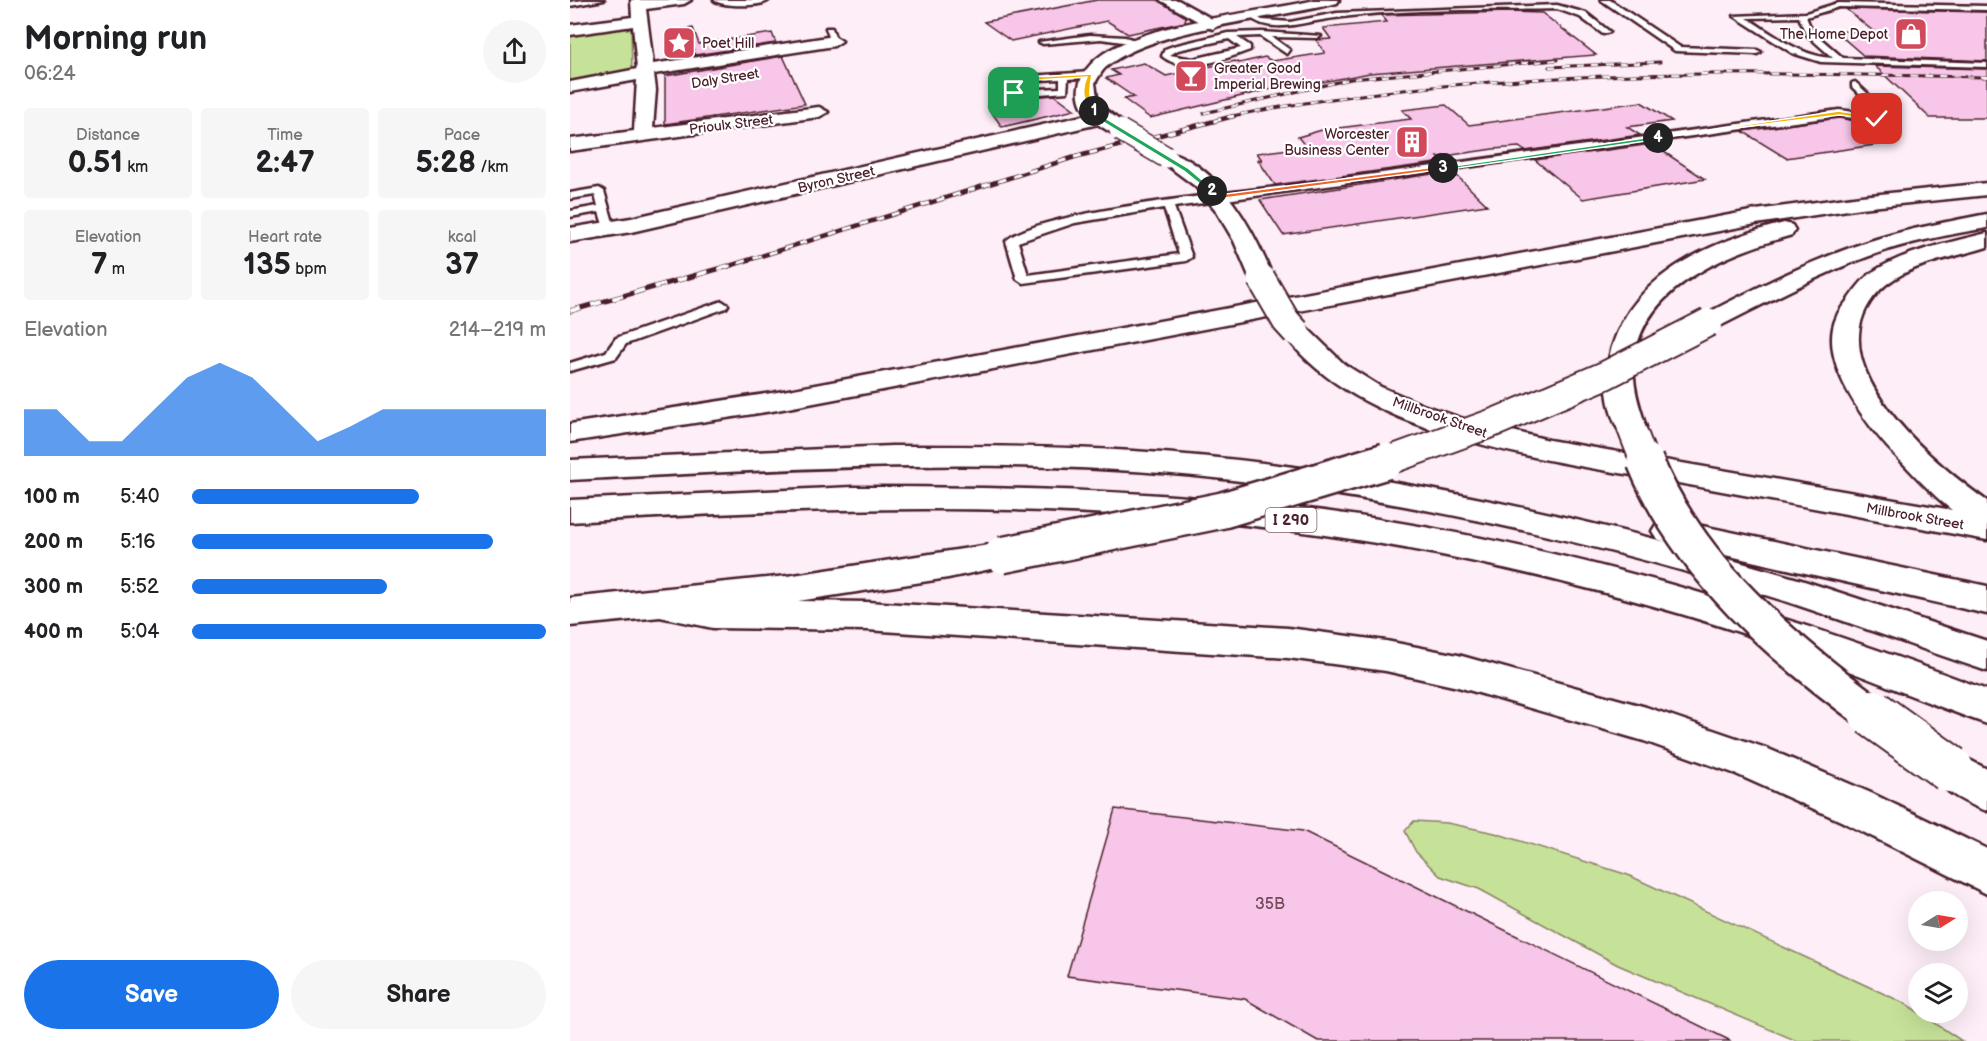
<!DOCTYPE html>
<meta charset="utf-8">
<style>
body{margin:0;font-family:"Balsamiq Sans",sans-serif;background:#f6f6f6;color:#202124;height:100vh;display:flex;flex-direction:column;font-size:22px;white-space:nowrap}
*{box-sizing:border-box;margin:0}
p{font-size:20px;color:#757577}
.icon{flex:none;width:33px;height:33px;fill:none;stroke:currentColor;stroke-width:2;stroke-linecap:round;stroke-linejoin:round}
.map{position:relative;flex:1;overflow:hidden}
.sheet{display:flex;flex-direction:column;background:#fff;width:570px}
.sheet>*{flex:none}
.needle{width:39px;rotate:79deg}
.fabs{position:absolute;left:1338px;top:891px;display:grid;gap:12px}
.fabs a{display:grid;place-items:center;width:60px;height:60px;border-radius:50%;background:#fff;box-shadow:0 6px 24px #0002;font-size:30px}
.pin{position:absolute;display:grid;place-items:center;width:51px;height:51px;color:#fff;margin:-26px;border-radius:12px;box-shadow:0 3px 9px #0006}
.km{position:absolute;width:30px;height:30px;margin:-15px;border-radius:50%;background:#222;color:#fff;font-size:16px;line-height:30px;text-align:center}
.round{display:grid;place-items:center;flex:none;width:63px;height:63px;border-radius:32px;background:#f6f6f6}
.head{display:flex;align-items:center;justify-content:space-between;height:102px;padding:0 24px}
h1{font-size:33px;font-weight:700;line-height:45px}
.figures{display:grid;grid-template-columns:repeat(3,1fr);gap:9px;height:102px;padding:6px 24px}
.figures div{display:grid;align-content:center;border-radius:6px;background:#f6f6f6;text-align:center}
.figures b{font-size:30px;font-weight:700}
.figures small{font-size:16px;font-weight:400}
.figures p{font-size:16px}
.chart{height:168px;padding:12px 24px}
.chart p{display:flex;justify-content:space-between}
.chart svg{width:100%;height:108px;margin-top:6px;fill:#1a73e8;opacity:.7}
.button{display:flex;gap:12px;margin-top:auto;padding:12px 24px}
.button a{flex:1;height:69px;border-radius:36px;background:#1a73e8;color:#fff;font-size:24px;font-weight:700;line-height:69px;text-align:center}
.button a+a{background:#f6f6f6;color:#202124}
ul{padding:0 24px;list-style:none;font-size:20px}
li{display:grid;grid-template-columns:96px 72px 1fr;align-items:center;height:45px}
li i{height:15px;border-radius:8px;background:#1a73e8}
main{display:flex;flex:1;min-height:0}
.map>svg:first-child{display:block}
.green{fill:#c6e299;stroke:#888062;stroke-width:1.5}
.building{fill:#f7c6e8;stroke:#4a1f2b;stroke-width:1.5}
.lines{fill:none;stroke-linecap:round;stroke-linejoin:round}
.lane-casing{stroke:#4a1f2b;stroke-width:5}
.street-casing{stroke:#4a1f2b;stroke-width:5}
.secondary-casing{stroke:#4a1f2b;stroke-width:5}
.highway-casing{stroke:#4a1f2b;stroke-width:5}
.lane{fill:#fff;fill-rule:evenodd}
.street{fill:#fff;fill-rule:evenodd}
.secondary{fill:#fff;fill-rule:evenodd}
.highway{fill:#fff;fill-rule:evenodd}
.rail-far2-casing{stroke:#4a1f2b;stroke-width:3}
.rail-far1-casing{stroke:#4a1f2b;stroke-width:4.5}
.rail-casing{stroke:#4a1f2b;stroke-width:5}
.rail-far2{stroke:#fff;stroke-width:2;stroke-dasharray:7;stroke-linecap:butt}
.rail-far1{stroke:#fff;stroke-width:3;stroke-dasharray:8;stroke-linecap:butt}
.rail{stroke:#fff;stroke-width:4;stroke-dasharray:11;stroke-linecap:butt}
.secondary-bridge-far1-casing{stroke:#4a1f2b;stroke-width:24;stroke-linecap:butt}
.secondary-bridge-casing{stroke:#4a1f2b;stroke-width:31;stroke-linecap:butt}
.highway-bridge-far2-casing{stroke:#4a1f2b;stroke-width:31;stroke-linecap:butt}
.highway-bridge-far1-casing{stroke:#4a1f2b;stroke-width:40;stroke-linecap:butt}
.highway-bridge-casing{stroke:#4a1f2b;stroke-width:50;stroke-linecap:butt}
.secondary-bridge-far1{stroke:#fff;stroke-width:21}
.secondary-bridge{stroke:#fff;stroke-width:27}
.highway-bridge-far2{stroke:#fff;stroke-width:27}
.highway-bridge-far1{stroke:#fff;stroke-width:35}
.highway-bridge{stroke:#fff;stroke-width:46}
.split-1{fill:#f5b400;stroke:#fff;stroke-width:1.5}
.split-2{fill:#22a559;stroke:#fff;stroke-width:1.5}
.split-3{fill:#f0652b;stroke:#fff;stroke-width:1.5}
.split-4{fill:#22a559;stroke:#fff;stroke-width:1.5}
.split-5{fill:#f5b400;stroke:#fff;stroke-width:1.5}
.labels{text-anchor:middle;stroke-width:4.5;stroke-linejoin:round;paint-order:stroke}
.far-poi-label{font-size:14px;fill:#4a1f2b;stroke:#fff;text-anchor:end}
.far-street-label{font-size:14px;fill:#4a1f2b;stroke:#fff}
.shield{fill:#fff;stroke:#80626b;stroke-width:1.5}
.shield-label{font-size:15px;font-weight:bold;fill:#4a1f2b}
.near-number-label{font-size:16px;fill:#75495a}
</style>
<main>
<section class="sheet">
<div class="head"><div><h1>Morning run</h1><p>06:24</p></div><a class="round"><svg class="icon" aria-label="share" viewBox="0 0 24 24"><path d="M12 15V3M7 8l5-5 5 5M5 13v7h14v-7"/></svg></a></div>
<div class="figures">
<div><p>Distance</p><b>0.51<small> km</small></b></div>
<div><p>Time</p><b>2:47</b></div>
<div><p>Pace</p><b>5:28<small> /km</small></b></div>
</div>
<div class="figures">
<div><p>Elevation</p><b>7<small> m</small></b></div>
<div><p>Heart rate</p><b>135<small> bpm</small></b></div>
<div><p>kcal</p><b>37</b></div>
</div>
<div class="chart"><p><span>Elevation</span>214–219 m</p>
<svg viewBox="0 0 160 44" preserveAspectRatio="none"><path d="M0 44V25L10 25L20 38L30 38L40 25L50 12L60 6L70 12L80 25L90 38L100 32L110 25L120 25L130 25L140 25L150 25L160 25V44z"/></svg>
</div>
<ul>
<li><b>100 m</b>5:40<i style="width:64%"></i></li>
<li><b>200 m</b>5:16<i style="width:85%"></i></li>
<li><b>300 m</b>5:52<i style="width:55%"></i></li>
<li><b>400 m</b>5:04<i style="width:100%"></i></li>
</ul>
<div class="button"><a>Save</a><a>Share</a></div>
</section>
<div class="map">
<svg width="1417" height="1041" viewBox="0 0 1417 1041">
<rect width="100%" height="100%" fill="#fdeef8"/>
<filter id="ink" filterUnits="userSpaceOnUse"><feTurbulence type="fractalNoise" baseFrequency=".0167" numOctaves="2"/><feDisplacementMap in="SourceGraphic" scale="12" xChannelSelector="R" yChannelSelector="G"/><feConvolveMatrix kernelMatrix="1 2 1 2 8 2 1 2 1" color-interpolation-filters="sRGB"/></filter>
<g filter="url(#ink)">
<g class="green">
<path d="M61,24L62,75L0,84V31Z"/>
<path d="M844,821L877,823L925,833L1058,875L1336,1004L1392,1041H1227L1048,965L909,889L870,876L846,852L835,831Z"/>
</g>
<g class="building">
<path d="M527,0H588L616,17L615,22L558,34L537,21L441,41L414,22Z"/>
<path d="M1276,9L1417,12V61L1294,56L1265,31L1304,32Z"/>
<path d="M940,12L972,13L1026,55L800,73L726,87L722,84L580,118L554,99L564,97L536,78L549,75L541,70L574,63L596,76L665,61L669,63L695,57L702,61L755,53L746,40L761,39L753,28L817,22L811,15Z"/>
<path d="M123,28L129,44L202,33L206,43L125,55L123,47L117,45L112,48L113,57L104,58L97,32Z"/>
<path d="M213,56L235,104L95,124V76Z"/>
<path d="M1305,66L1417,69V118H1360Z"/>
<path d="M485,95L505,110L432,127L418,107L458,97Z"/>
<path d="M1071,102L1102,121L1057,127L1070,135L955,151L949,147L923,149L868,157L873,162L705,185L688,160H692L687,153L736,147L728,137L752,130L841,119L832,110L876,105L899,125Z"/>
<path d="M1269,118L1285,121L1325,142L1216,158L1172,131Z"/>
<path d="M1082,144L1135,179L1013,199L965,160Z"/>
<path d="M882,171L917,205L713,235L690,200Z"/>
<path d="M545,809L733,831L1161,1041H748L675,999L497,976Z"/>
</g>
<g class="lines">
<defs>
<g id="lane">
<path d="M14,0H34L0,6V2Z"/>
<path d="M1031,0H1040L1110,47L1187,50L1191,52L1187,54L1105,51Z"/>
<path d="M1268,3L1417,6V10L1269,7L1236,17L1242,31L1273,58L1417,63V67L1251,62L1222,53L1164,16L1236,13ZM1229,17L1236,34L1263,58C1231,57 1203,34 1177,18Z"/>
<path d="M987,5L1016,13L1040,32L1033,34L1010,17L987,9C905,11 820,7 740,22C721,26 694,31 679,16L683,14L692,20L720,22L767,13Z"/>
<path d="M256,28H262L267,43H261Z"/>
<path d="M692,32L751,36L747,38L702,37L720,50L717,54L690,36L667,37L680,46V50C656,59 614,75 592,56L595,49L603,46L658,33ZM659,39L671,48L623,59L600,55L608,50Z"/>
<path d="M520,35L555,37L571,42L567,44L531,39L473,44L469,42Z"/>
<path d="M118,47L122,49L124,62L120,64L116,62L114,49Z"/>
<path d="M521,72L524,77L498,79L497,92L444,96L440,93L443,77ZM490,79V88L449,90L450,81Z"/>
<path d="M1285,82L1321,115V119L1307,122L1269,116L604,207L622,257L616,261L453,283L447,279L436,241C469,209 683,191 738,183C915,159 1092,135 1269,110L1311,115L1282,87V83ZM594,208L609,254L458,275L448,242L505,223Z"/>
<path d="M29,188L34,191L45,229L43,231H35L29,212L0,217V211L28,206L25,195L0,199V193Z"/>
<path d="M152,301L158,305L156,308L56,344L46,358L0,371V363L36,352L46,338Z"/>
</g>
<g id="street">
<path d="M61,0H121L114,4L76,9L83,64L264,36L272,41L264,46L84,74L86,90L83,128L249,107L258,112L249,117L0,151V139L64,131L67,80L0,92V82L67,69L63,26L0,35V25L62,17Z"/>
<path d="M144,0H199C192,7 151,7 144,0Z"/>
<path d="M590,0H608L651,24L643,29L638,27Z"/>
<path d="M530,112L537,114L539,118L537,122L61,232L0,242V228L61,218Z"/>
</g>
<g id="secondary">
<path d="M745,0H769L767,3C707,19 579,28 535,68C531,72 528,78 525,83L528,104L557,126L559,130L557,134C546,137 541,132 532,127C492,101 508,65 545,47C606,18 679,15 745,0Z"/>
<path d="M596,151C649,164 685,232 703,278L700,283L691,285L682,283L664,241L645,209L625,186L586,157L589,153Z"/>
<path d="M726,324L735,326L774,364L811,387L853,405L897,420L979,440L1417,516V540C1316,521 1215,503 1114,484C993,462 788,440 713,332L717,326Z"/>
</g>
<g id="highway">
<path d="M1417,183V195L1291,208L1186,224L202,411L0,442V424L202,393L1186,210L1291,196Z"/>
<path d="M1417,214V228C1383,234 1348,240 1314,251C1256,270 1202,300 1148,327L1139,330L1130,327L1126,322L1130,317C1184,289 1239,261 1297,242C1336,229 1377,222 1417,214Z"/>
<path d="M1214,223L1222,225L1225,230L1222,235C1154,254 1059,291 1064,378C1065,395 1071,411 1076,427L1071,434L1061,436L1051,434C1038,415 1034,384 1038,363C1054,277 1138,242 1214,223Z"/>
<path d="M1417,233V247C1383,258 1334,264 1308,292C1242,364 1364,463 1417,501V529C1385,520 1355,486 1332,462C1301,432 1245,361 1267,316C1269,310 1274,305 1277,301C1285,290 1291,281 1301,273C1334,251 1379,243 1417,233Z"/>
<path d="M322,446C403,446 483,446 563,451C743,462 921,497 1096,542L1087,539L1082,531L1087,523L1099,519L1417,586V614L1102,543L1228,579L1417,641V671C1350,649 1285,624 1218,602C1032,543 839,500 645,478C431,455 214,469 0,480V460Z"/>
<path d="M283,487C440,487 598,490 754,511C982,542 1203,609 1417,690V724C1360,704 1304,680 1247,659C1168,630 1086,605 1004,585C922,564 839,547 755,535C505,499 251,506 0,522V500Z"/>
<path d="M432,543L444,546L449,555L444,564L378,578L228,601L297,602L718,628L816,641L888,655L1076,707L1196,748L1301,793L1417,849V894L1271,821L1166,774L1074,741L888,687L816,671L718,658L297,630L143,628L90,617L0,626V598L217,576Z"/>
<path d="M1380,750L1417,769V811C1395,803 1369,790 1359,769L1365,756Z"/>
</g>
</defs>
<use href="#lane" class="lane-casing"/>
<use href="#street" class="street-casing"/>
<use href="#secondary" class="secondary-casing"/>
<use href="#highway" class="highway-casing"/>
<use href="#lane" class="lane"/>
<use href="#street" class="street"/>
<use href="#secondary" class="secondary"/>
<use href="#highway" class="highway"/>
<defs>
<g id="rail-far2">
<path d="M979,67L1090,62"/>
<path d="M634,113L781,79L987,60"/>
<path d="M657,117C908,66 1162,72 1417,77"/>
</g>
<path id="rail-far1" d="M153,268L505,157L664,116"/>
<path id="rail" d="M0,311L158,266"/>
</defs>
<use href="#rail-far2" class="rail-far2-casing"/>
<use href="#rail-far1" class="rail-far1-casing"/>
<use href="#rail" class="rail-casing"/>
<use href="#rail-far2" class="rail-far2"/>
<use href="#rail-far1" class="rail-far1"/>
<use href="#rail" class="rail"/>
<defs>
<path id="secondary-bridge-far1" d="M550,130L596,157"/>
<path id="secondary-bridge" d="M691,278L716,321L726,332"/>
<g id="highway-bridge-far2">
<path d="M1061,427L1075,463"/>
<path d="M812,463L928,421L1036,375L1139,322"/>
</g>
<g id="highway-bridge-far1">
<path d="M1075,461C1118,567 1213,649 1304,715"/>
<path d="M432,555L653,510L816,461"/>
</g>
<path id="highway-bridge" d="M1302,713L1380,769"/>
</defs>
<use href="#secondary-bridge-far1" class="secondary-bridge-far1-casing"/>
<use href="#secondary-bridge" class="secondary-bridge-casing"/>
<use href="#highway-bridge-far2" class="highway-bridge-far2-casing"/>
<use href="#highway-bridge-far1" class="highway-bridge-far1-casing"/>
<use href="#highway-bridge" class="highway-bridge-casing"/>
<use href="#secondary-bridge-far1" class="secondary-bridge-far1"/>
<use href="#secondary-bridge" class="secondary-bridge"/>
<use href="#highway-bridge-far2" class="highway-bridge-far2"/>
<use href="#highway-bridge-far1" class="highway-bridge-far1"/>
<use href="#highway-bridge" class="highway-bridge"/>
</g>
</g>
<path class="split-1" d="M522,74C520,88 517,98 526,111L524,112C513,103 511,90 517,77L449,81L446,93H441L446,78Z"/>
<path class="split-2" d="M522,110L618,168L645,191L640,192L614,171L528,119Z"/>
<path class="split-3" d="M873,166L875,169L647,199L639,191L644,190L648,195Z"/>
<path class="split-4" d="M1088,136L1090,139L873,170L870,168Z"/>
<path class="split-5" d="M1269,111L1310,119L1269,115L1085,138Z"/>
<defs>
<symbol id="shop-square" viewBox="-11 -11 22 22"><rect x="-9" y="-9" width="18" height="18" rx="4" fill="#d1495b" stroke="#fff"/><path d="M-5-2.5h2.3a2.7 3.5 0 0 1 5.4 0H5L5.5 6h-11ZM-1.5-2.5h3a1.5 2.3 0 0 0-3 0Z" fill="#fff"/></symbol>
<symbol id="sight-square" viewBox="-11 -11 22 22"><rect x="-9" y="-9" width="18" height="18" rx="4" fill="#d1495b" stroke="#fff"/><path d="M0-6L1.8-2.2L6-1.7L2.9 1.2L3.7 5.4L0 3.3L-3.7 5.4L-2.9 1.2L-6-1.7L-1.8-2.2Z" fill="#fff"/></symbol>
<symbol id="bar-square" viewBox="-11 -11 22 22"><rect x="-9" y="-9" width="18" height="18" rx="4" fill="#d1495b" stroke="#fff"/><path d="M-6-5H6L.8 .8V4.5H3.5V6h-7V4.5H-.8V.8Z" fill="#fff"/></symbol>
<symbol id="building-square" viewBox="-11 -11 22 22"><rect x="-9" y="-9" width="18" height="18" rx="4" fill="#d1495b" stroke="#fff"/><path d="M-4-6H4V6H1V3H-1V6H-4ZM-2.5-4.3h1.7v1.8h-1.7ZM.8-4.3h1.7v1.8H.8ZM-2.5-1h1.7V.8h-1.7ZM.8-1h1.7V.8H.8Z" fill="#fff"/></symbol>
</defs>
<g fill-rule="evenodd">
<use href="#shop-square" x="1322" y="15" width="38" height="38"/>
<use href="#sight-square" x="90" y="24" width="38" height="38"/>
<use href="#bar-square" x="602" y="57" width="38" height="38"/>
<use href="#building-square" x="823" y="123" width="38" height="38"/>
</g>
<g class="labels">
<g class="far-poi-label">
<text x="1318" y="39">The Home Depot</text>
<text x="132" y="48" text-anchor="start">Poet Hill</text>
<text x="644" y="73" text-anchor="start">Greater Good<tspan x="644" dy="16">Imperial Brewing</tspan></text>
<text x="819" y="139">Worcester<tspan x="819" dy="16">Business Center</tspan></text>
</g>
<g class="far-street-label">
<text transform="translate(155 78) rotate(-9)" y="5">Daly Street</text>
<text transform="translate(161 124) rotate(-7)" y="5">Prioulx Street</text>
<text transform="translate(266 179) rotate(-13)" y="5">Byron Street</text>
<text transform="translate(870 417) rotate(19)" y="5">Millbrook Street</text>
<text transform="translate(1345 516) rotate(10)" y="5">Millbrook Street</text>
</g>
<rect class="shield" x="695.5" y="508" width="51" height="24" rx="4.5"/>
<g class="shield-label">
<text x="721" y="525">I 290</text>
</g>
<g class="near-number-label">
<text x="700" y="909">35B</text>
</g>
</g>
</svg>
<div class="fabs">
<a><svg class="needle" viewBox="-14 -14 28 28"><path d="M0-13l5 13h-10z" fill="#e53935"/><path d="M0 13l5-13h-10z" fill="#757577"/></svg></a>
<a><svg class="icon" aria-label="layers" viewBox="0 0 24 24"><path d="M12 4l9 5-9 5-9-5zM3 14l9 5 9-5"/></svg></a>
</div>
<div class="pin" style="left:444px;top:93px;background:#1e9e55"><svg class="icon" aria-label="arrive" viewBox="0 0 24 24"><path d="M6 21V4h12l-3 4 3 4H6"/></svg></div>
<div class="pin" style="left:1307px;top:119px;background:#d93025"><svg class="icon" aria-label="check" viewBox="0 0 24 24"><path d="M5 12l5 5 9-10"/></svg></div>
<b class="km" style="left:524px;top:111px">1</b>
<b class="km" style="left:642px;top:191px">2</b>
<b class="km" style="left:873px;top:168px">3</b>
<b class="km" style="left:1088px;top:138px">4</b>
</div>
</main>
